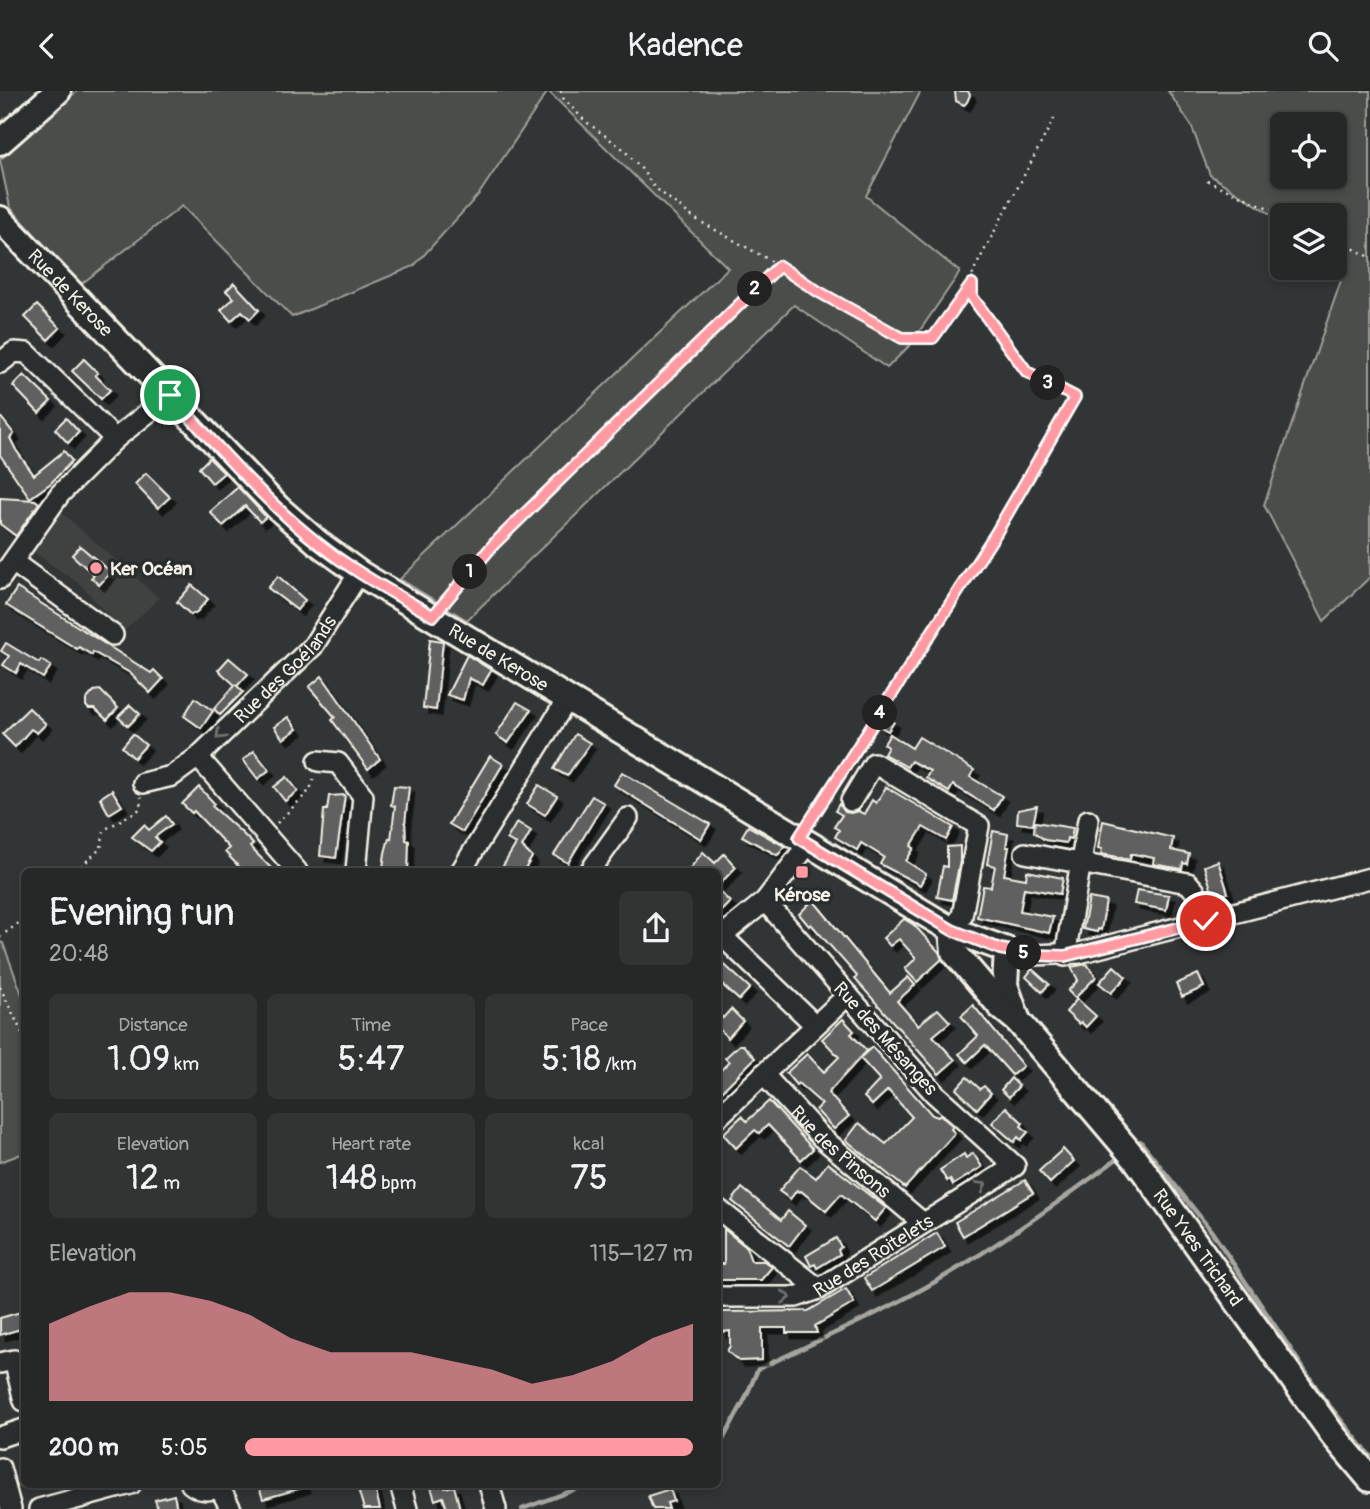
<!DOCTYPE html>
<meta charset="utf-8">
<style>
body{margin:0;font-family:Pangolin,sans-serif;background:#323434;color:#f1f3f6;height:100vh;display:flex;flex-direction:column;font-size:26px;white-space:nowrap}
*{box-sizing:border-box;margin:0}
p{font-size:23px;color:#a4a6a8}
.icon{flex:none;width:38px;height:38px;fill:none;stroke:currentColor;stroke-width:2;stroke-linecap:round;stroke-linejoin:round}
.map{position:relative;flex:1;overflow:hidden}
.details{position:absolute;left:21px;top:777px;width:700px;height:620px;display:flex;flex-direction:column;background:#262828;border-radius:10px;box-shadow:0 4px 10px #0003,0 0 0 2px #424445}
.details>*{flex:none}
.tools{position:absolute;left:1270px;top:21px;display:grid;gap:14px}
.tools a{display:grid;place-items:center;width:77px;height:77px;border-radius:10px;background:#262828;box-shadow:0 4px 10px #0003,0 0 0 2px #424445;font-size:35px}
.pin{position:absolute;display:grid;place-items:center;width:60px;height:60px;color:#fff;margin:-30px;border:4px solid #fff;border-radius:50%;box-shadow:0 2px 7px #0007}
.km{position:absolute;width:35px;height:35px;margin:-18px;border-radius:50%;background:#222;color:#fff;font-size:19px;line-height:35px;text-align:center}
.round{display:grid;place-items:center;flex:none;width:74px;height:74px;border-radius:10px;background:#323434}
.head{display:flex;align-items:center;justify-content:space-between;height:119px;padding:0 28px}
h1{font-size:38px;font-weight:600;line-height:52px}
.stats{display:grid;grid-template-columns:repeat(3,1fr);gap:10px;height:119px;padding:7px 28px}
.stats div{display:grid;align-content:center;border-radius:10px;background:#323434;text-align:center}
.stats b{font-size:35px;font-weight:600}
.stats small{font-size:19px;font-weight:400}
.stats p{font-size:19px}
.chart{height:196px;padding:14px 28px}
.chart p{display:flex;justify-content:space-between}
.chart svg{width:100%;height:126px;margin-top:7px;fill:#ff9aa2;opacity:.7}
ul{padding:0 28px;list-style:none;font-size:23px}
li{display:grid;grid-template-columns:112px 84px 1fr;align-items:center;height:52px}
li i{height:18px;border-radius:9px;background:#ff9aa2}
header{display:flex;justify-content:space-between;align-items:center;height:91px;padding:0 28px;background:#262828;font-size:32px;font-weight:600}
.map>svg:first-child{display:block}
.built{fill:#404242}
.green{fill:#4b4d4c;stroke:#a09f9a;stroke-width:2;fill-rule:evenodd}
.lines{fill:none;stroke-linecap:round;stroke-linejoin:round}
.stream{stroke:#a6a5a0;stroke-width:4.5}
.building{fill:#5f605f;stroke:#f4f1e8;stroke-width:2;filter:url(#shadow)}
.minor-casing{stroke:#f4f1e8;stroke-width:24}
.major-casing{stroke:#f4f1e8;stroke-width:30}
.path{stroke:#f4f1e8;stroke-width:2.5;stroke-dasharray:2 5;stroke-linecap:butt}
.minor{stroke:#2a2d2e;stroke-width:19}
.major{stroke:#2a2d2e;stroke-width:24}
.oneway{stroke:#71726f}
.route-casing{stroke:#fff;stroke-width:14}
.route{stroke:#ff9aa2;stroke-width:9}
.poi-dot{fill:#ff9aa2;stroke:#2a2d2e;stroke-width:2.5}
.labels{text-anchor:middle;stroke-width:7;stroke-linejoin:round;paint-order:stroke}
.street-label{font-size:19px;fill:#f4f1e8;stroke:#2a2d2e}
.poi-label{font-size:19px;font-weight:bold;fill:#f4f1e8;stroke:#2a2d2e;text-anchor:start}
</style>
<header><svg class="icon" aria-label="back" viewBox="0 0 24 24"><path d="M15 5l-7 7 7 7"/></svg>Kadence<svg class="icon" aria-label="search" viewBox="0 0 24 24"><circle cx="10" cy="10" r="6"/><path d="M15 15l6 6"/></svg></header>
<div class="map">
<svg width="1370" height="1418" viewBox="0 0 1370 1418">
<defs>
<filter id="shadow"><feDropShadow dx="5.5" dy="5.5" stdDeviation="0" flood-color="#0009"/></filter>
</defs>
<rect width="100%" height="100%" fill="#323535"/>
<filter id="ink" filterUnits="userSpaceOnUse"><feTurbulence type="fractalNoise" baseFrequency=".0143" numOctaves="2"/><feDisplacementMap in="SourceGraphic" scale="14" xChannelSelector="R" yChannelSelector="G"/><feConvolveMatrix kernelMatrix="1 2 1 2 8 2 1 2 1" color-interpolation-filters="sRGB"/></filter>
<g filter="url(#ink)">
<path class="built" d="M61,421L159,507L123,541L81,494L32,460Z"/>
<g class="green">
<path d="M77,0H921L866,105L960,181L910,254L887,277L794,214L467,529L400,488L728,177L548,0L479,103L414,175L292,226L182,115L80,194L10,116L0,69Z"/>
<path d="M1168,0H1370V486L1324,530L1264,414L1347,172L1335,164V124H1283V131L1210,84L1191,34ZM1335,33V86H1283V33Z"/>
<path d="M0,851L3,852L24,909V1062L0,1071Z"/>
</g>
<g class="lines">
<g class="stream">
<path d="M1134,1054L1140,1050L1212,1141L1324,1308L1370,1365"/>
<path d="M718,1353L721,1352L745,1308L758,1278C819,1249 882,1222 940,1188C1003,1151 1064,1108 1122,1064"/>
<path d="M522,1418L590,1393"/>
</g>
</g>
<g class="building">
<path d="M955,0H968L970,4L967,11L964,14L956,10Z"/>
<path d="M234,192L259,219L250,228L242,220L231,230L221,219L234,207L226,200Z"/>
<path d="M37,214L60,237L48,249L25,226Z"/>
<path d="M84,268L98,282L95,284L110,299L101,308L72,280Z"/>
<path d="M24,284L51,310L39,322L13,295Z"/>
<path d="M0,325L14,343L10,347L16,359L34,384L64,360L72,370L51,392L30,407L0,364Z"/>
<path d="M66,327L79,341L68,352L55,338Z"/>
<path d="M209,367L224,382L212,392L199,377Z"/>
<path d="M146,382L170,406L158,417L135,393Z"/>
<path d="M238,396L266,426L260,431L245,415L223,435L210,421Z"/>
<path d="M0,407L35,409L39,412L16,445L0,433Z"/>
<path d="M80,455L111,481L99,494L91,487L94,484L72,464Z"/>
<path d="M278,485L305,509L297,519L268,497Z"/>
<path d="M192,494L208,508L195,523L193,522L191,524L177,511Z"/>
<path d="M17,497L151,582L154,579L163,588L150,602L130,582L93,561L92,564L79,556L77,558L6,514Z"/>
<path d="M430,548L443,550L436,619L423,617Z"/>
<path d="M6,552L39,572L41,569L51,575L43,587L21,573L16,582L3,574L9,565L1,560Z"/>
<path d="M467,564L491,579L483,594L469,587L463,609L447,604Z"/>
<path d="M229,567L248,583L237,595L243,601L220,624L214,618L235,594L218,579Z"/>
<path d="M322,585L380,668L368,678L332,629L335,626L309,596Z"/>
<path d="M100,599L118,617L107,629L95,618H89L86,615V609L94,600Z"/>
<path d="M195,607L213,620L201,637L184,625Z"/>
<path d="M517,611L531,619L508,652L496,644Z"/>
<path d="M130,614L140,623L128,635L118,626Z"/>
<path d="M29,617L46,633L37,642L31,638L15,656L2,643Z"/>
<path d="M288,626L297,638L283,648L274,636Z"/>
<path d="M885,626L894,631L888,640L879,635Z"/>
<path d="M133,643L146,654L134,667L122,656Z"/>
<path d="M575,643L590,652L567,685L554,678Z"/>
<path d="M890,643L912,657L919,646L974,679L970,686L1002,705L994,719L953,694L949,701L926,687L930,680L911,670L907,676L884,663L888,656L884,653Z"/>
<path d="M254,660L269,679L258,688L243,669Z"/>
<path d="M490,665L503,673L463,741L449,733Z"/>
<path d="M622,681L710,733L701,748L614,694Z"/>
<path d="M287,686L298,700L285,710L274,696Z"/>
<path d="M539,694L557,705L545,724L527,713Z"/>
<path d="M394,695L409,696L405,732L406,749L409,750L408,780L383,777L385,762L389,747L391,748L395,715L391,714Z"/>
<path d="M199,696L214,712L212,715L242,742L253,753L250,756L274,780H243L225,761L229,757L194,720L192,722L182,713Z"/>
<path d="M886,696L953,736L946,749L923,736L911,755L914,757L906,770L926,783L920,794L880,773L884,766L879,763L861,752L857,759L835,746L839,739L834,736L842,724L835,720L839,713L845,721L851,722L858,720L864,723L872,709L876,712Z"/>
<path d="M112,699L122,715L109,723L100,707Z"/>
<path d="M345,704L336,767L320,765L324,719H327L329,705Z"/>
<path d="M592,705L604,712L568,772L554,764Z"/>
<path d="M1037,715L1033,734L1017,732L1018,719Z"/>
<path d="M166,725L172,733L155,746L160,751L151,760L132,746L144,734L149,739Z"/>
<path d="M1103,730L1173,747L1171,759L1189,763L1187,773L1183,772L1182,778L1153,773L1154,767L1134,763H1131L1130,768L1101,763L1102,758L1098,757Z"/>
<path d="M517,731L531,740L522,756L532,766L524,780H500L516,753L507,748Z"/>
<path d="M1035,731L1073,737L1071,748L1067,747L1066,752L1045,749L1034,741Z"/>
<path d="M748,735L784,755L779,763L777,764L742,745Z"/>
<path d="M993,740L1008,743L1006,756H1009L1004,784L1026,788L1027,780L1063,787L1060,803L1024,797L1020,820L1053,826L1049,842L977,826L983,795L991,796L995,775L987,773Z"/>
<path d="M960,755V770L952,809L937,806L943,775L947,776V756Z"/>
<path d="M703,761L715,772L724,763L736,776L718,795V780H688Z"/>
<path d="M1218,770L1228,802L1214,807L1204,775Z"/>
<path d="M718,799L730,811L718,823Z"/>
<path d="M1137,799L1169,804L1166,819L1134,813Z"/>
<path d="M1089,807L1106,810L1101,839L1098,838L1097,841L1083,838Z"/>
<path d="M813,809L890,902L908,886L915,894L897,910L918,934L938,918L950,931L933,945L955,969L939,983L855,888L857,885L811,833L809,835L799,823Z"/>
<path d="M904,828L914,834L939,861L942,868L917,891L905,878L916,867L899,848L890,855L883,847Z"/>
<path d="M718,868L750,897L739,909L718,890Z"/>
<path d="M1087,873L1096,886L1075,907L1068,900L1078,889L1071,876Z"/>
<path d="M1114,875L1126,886L1111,902L1099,892Z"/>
<path d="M1032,878L1049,893L1042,901L1026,886Z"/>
<path d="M1198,883L1204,896L1182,906L1176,893Z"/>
<path d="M1077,908L1096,925L1086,936L1081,931L1079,933L1066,921Z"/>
<path d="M973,914L1023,975L1012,984L985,954L967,971L959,963L978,945L961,925Z"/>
<path d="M731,918L743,930L728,947L718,937V922L723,927Z"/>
<path d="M843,928L854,940L851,943L867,960L861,966L872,956L932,1024L938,1026L940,1024L953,1035L951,1038L955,1042L905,1097L846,1049L859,1032L886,1053L912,1026L888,999L872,1014L864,1006L880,989L860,967L828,1002L849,1025L834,1038L816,1019L822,1013L798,992L796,994L786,982L807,963L824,981L839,966L822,948Z"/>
<path d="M739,954H743L755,967L718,1004V982L729,971L725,967Z"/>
<path d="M967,986L980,998L984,995L991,1002L977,1018L956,998Z"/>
<path d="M1011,987L1019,995L1009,1006L1001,999Z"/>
<path d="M769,1010L813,1058L801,1069L768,1034L759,1042L755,1039L736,1057L723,1043L742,1025L747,1030Z"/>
<path d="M1006,1016L1023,1032L1021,1035L1028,1041L1021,1049L1018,1046L1014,1051L992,1032Z"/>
<path d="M1063,1058L1074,1070L1050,1092L1039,1080Z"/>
<path d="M973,1062L982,1076L953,1094L950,1088L947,1090L940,1079L964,1063L966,1067Z"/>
<path d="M828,1072L886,1117L875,1130L841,1103L826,1120L801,1100L799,1101L797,1099L790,1108L779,1100L800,1075L816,1087Z"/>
<path d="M1025,1089L1033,1102L963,1145L955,1131Z"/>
<path d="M742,1097L781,1129L788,1120L805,1134L789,1155L732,1110Z"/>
<path d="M724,1138L746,1156L751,1170H764L772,1176L761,1189H718V1173H724Z"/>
<path d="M937,1142L945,1156L872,1200L864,1187Z"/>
<path d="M836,1147L841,1156L838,1159L840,1163L817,1177L815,1173L811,1175L806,1165Z"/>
<path d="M846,1198L854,1212L815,1235L817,1242H786V1237H762V1269L739,1270L727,1260L730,1255V1240L721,1241V1221L808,1220Z"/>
<path d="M24,1220V1237L0,1244V1227Z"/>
<path d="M258,1393H304L305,1396L263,1408Z"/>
<path d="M374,1393L380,1418H364L358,1398Z"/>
<path d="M430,1393H444L445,1397L454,1395L460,1418H447L443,1406L435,1409Z"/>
<path d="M670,1398L674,1410L667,1412L669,1418H653L648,1405Z"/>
<path d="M174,1404L177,1418H158L155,1409Z"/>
</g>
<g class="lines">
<defs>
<g id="minor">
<path d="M0,272L14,261L27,262L115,348"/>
<path d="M13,471L113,544"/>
<path d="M0,488L60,403L115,348L170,304"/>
<path d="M198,666L297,780"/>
<path d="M318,670L338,672L363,705L356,780"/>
<path id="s1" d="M143,692L172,685L198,666L313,555L359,482"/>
<path d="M851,710L874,672L979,735L962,825L952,839"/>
<path d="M1025,762L1188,792L1195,800L1206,830"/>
<path d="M461,780L568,607"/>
<path d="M590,780L628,727"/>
<path d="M721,844L815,934"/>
<path d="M718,848L765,810L808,753"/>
<path d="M1007,859L1033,864L1079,862L1370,787"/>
<path d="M1065,865L1088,729"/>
<path id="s2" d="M763,983L821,1046L923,1132"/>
<path d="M718,1026L848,904"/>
<path d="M718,1118L819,1198"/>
<path id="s3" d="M718,1206H796L819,1198L1015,1075L934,1002L765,810"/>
<path d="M0,1272L14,1269L24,1310"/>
<path d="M0,1346L24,1338"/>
<path d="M0,1377L11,1418"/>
<path d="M191,1393C201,1401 213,1401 223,1393"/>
<path d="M400,1393L407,1418"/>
<path d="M489,1393L496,1418"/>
<path d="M219,1396L231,1418"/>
<path d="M39,1418L131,1393"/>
</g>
<g id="major">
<path d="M0,51L58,0"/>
<path id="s4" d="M0,128L278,417L318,452L359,482L952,839L1007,859L1005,894L1018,930"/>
<path id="s5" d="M952,839L954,861L1001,916L1018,930L1136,1069L1333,1344L1370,1388"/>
</g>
</defs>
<use href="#minor" class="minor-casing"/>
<use href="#major" class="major-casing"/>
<g class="path">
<path d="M561,0L563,7L585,30L622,57L640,76L654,96L694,127L780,175"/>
<path d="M1207,90L1284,124"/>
<path d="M1335,148L1370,166"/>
<path d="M444,512L494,453L780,175L819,200L902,247H933L972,194"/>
<path d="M277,732L310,699L314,686"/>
<path d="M809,733L996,442L1075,306L1027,281L972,206L973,181L1056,24"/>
<path d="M76,780L101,757L104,739L140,718L141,706"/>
<path d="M0,846L24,828"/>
<path d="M0,896L24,946"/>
</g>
<use href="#minor" class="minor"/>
<use href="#major" class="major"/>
</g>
<defs><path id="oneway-chevron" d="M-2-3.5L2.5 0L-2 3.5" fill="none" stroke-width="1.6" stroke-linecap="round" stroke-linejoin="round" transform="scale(1.75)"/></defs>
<g class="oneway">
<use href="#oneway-chevron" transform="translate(220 644) rotate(136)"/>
<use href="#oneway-chevron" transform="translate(982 1095) rotate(-32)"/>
<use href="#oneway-chevron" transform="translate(786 1206) rotate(-2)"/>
</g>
</g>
<g class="lines" filter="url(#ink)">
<defs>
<path id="route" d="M170,304C217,355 264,410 319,453C354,481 394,502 433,525L494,453L779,175L819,201L902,247H933L972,193V206L1027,281L1075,306L996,442L799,747L952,839L1000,858L1033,864L1065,865L1206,830"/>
</defs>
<use href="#route" class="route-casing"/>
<use href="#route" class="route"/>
</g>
<g class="poi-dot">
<circle cx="96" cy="477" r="7"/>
<rect x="795" y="774" width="14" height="14" rx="3.5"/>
</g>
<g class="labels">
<g class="street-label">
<text dy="7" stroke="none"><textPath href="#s4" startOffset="102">Rue de Kerose</textPath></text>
<text dy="7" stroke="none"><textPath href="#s4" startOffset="668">Rue de Kerose</textPath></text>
<text dy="7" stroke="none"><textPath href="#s1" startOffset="186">Rue des Goélands</textPath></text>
<text transform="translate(886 947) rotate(48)" y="7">Rue des Mésanges</text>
<text dy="7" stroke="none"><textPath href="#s2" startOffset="110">Rue des Pinsons</textPath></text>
<text dy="7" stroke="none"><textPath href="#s5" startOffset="406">Rue Yves Trichard</textPath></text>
<text dy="7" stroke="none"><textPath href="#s3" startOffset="166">Rue des Roitelets</textPath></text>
</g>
<g class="poi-label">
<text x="110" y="484">Ker Océan</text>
<text x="802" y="810" text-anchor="middle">Kérose</text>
</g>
</g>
</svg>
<div class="tools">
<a><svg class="icon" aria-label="locate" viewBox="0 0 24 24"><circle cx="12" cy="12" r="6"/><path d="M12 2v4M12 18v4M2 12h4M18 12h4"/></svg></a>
<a><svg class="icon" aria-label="layers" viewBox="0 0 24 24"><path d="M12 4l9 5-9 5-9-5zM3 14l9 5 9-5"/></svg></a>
</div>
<div class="pin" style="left:170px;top:304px;background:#1e9e55"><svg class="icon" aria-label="arrive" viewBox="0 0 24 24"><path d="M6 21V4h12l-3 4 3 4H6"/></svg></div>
<div class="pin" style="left:1206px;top:830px;background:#d93025"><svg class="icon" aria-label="check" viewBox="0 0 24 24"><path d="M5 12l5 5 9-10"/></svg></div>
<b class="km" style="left:470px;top:481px">1</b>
<b class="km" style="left:755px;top:198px">2</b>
<b class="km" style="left:1048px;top:292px">3</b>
<b class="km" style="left:880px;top:622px">4</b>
<b class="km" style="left:1024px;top:862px">5</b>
<section class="details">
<div class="head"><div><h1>Evening run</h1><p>20:48</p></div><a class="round"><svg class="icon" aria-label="share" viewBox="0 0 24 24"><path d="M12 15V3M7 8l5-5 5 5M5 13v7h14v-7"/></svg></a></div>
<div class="stats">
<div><p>Distance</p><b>1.09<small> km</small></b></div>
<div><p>Time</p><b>5:47</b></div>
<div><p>Pace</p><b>5:18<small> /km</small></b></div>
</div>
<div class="stats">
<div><p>Elevation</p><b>12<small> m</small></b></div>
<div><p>Heart rate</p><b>148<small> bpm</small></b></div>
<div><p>kcal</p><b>75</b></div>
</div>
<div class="chart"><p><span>Elevation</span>115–127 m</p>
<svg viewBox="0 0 160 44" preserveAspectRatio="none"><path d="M0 44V17L10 11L20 6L30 6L40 9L50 14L60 22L70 27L80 27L90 27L100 30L110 33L120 38L130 35L140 30L150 22L160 17V44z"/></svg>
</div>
<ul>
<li><b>200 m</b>5:05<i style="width:100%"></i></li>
</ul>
</section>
</div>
